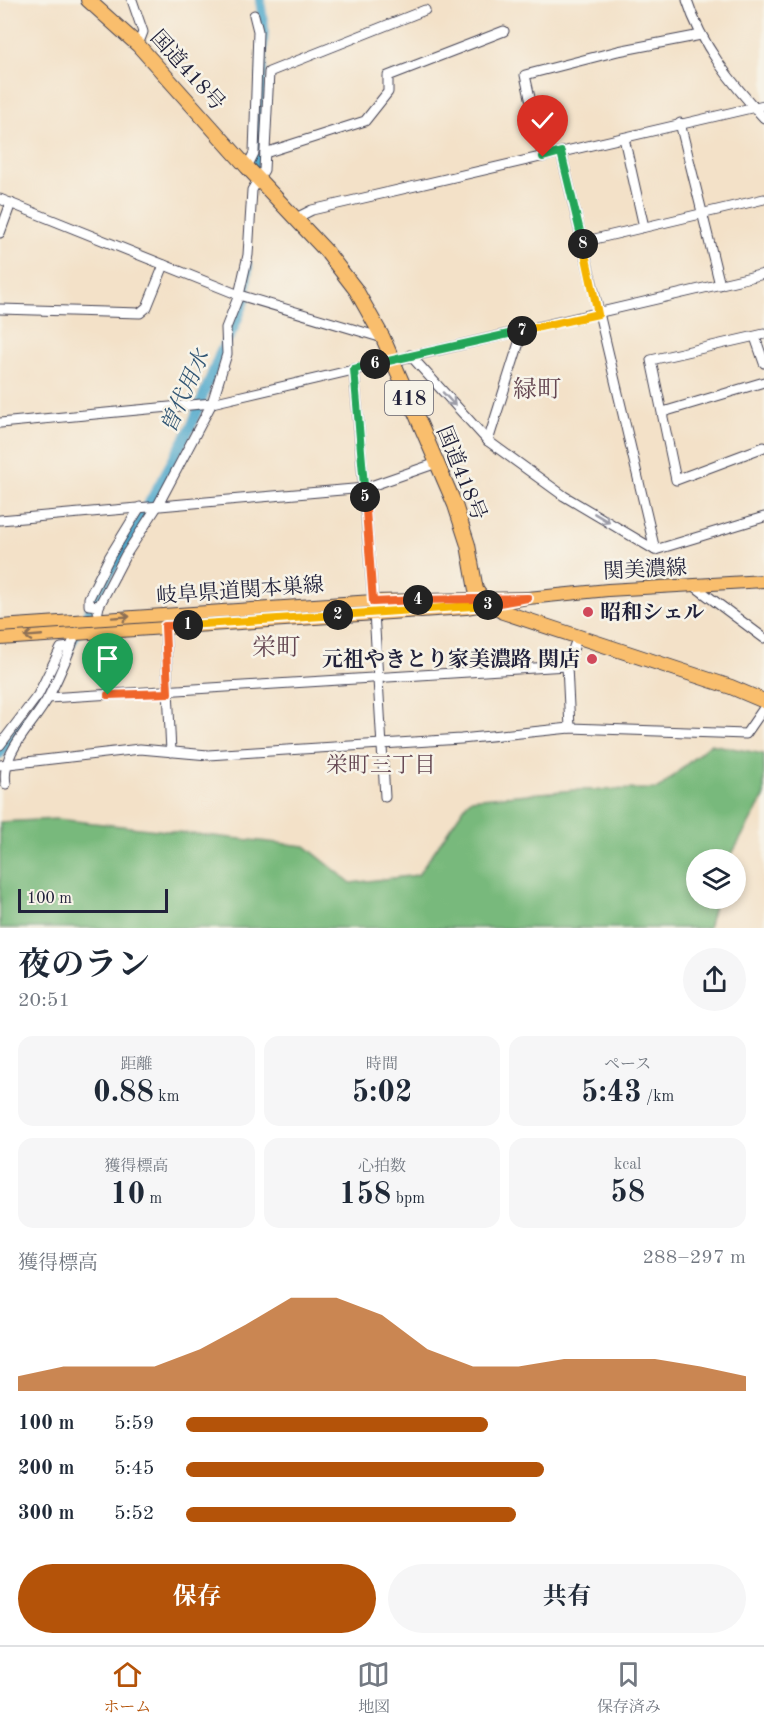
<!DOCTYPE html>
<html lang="ja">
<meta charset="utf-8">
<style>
body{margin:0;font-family:"Old Standard TT","Noto Serif JP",serif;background:#f6f6f7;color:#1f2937;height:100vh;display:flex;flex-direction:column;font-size:22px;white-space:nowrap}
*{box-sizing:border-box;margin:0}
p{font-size:20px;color:#747a83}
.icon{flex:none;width:33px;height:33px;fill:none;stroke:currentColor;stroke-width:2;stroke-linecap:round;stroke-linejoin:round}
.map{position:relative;height:928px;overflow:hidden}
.side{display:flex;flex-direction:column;background:#fff;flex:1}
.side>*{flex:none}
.controls{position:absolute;left:686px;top:849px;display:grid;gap:12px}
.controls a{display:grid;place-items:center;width:60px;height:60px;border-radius:50%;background:#fff;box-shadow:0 3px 9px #0003;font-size:30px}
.scale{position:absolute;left:18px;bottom:15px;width:150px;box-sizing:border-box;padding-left:6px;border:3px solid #22223b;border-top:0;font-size:16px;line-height:21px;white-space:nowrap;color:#22223b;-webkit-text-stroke:4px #f7f3e8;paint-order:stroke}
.pin{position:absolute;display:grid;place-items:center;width:51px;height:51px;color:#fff;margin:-62px -26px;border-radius:50% 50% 50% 0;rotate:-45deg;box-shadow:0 0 6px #0007}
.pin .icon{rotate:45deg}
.km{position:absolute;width:30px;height:30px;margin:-15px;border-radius:50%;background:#222;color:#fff;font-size:16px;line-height:30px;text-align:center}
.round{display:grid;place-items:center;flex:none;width:63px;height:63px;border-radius:32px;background:#f6f6f7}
.overview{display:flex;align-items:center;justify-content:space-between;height:102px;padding:0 18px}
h1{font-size:33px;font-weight:700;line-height:45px}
.metrics{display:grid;grid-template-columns:repeat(3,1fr);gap:9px;height:102px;padding:6px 18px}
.metrics div{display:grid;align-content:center;border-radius:15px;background:#f6f6f7;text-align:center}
.metrics b{font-size:30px;font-weight:700}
.metrics small{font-size:16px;font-weight:400}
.metrics p{font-size:16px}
.chart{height:168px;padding:12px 18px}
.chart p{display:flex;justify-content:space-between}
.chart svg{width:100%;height:108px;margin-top:6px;fill:#b45309;opacity:.7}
.primary-button{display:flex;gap:12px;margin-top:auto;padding:12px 18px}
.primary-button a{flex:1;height:69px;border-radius:36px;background:#b45309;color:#fff;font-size:24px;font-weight:700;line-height:69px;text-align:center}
.primary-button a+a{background:#f6f6f7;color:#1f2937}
ul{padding:0 18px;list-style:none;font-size:20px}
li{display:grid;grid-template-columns:96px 72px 1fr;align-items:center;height:45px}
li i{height:15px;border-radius:8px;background:#b45309}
.tabs{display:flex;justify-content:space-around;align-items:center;height:84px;border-top:2px solid #e0e1e3;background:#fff;font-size:16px;color:#747a83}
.tabs a{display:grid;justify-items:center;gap:3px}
.tabs .active{color:#b45309}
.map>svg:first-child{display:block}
.forest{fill:#78b97b;stroke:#4d6e5b;stroke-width:1.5}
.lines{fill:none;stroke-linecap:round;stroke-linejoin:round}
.canal{stroke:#4da7cb;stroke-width:10}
.minor-casing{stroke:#413f50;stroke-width:11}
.major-casing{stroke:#413f50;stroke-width:14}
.highway-casing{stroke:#413f50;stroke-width:16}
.minor{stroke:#fff;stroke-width:9}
.major{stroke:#f9be6d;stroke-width:12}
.highway{stroke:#f9be6d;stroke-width:14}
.oneway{stroke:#9c9ca7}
.oneway2{stroke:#8e7054}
.split-1-casing{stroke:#fff;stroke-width:12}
.split-2-casing{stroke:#fff;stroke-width:12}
.split-3-casing{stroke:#fff;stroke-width:12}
.split-4-casing{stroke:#fff;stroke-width:12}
.split-5-casing{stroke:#fff;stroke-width:12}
.split-6-casing{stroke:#fff;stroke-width:12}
.split-7-casing{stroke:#fff;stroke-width:12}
.split-8-casing{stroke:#fff;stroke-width:12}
.split-9-casing{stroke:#fff;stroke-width:12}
.split-1{stroke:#f0652b;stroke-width:8}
.split-2{stroke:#f5b400;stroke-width:8}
.split-3{stroke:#f5b400;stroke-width:8}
.split-4{stroke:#f0652b;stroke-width:8}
.split-5{stroke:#f0652b;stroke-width:8}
.split-6{stroke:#22a559;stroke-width:8}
.split-7{stroke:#22a559;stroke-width:8}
.split-8{stroke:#f5b400;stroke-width:8}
.split-9{stroke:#22a559;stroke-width:8}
.poi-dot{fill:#d1495b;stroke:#f7f3e8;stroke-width:2}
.labels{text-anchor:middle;stroke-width:5;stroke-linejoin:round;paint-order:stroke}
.shield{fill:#f7f3e8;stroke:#62616f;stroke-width:1.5}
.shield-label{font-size:20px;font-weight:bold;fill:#22223b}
.street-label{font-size:21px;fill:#22223b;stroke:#f7f3e8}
.poi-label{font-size:21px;font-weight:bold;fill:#22223b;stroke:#f7f3e8;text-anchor:start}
.water-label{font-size:22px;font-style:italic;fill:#335775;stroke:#f7f3e8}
.neighbourhood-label{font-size:22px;fill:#654752;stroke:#f7f3e8}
.quarter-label{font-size:24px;fill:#654752;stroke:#f7f3e8}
</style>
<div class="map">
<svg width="764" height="928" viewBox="0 0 764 928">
<rect width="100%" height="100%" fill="#f7f3e8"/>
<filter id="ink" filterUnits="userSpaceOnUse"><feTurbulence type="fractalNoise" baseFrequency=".0167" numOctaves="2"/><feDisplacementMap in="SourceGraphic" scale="12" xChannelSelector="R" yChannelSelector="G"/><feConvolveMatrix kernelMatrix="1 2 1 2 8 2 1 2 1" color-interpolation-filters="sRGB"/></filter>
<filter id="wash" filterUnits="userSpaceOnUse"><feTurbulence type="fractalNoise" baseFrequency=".008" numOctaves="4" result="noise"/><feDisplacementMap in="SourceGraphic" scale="24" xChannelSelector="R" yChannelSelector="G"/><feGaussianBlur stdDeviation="1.35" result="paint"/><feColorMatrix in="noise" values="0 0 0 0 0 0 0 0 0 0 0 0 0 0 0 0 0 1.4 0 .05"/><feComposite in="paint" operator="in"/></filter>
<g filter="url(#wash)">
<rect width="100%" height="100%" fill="#f3e1c8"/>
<path class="forest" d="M710,744L764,754V797L729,859L696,860V898L716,899L708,928H0V822L57,819L305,846L351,883L418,875L470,799L575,790L658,789Z"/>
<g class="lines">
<g class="canal">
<path d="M256,182L264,28L260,0"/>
<path d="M0,754L35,708L191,427L220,353L234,328L245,300L248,266"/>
</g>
</g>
</g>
<g filter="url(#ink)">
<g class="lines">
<defs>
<g id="minor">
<path d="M132,0L143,32L138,45"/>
<path d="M687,0C701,45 732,84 764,118"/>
<path d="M680,123L720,285"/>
<path d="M624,138L644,227"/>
<path d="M561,152L655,550"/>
<path d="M265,153L365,121L388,92V76L504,31"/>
<path d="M543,157L525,75L618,51L701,35"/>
<path d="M247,167L254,153L258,31L254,15"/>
<path d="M0,199L239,295L383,338"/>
<path d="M296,218L312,210L764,105"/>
<path d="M0,233L11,203"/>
<path d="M582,242L764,199"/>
<path d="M0,309L140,313L147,307L164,265"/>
<path d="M764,334L651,360L676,480L764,447"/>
<path d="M755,337L764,363"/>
<path d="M410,355L488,441L564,496L655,550L764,517"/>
<path d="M354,369L373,601"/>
<path d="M663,412L764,382"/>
<path d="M0,423L212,403L764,274"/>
<path d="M488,441L523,330"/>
<path d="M0,520L365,488L437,463"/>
<path d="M693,585L764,638"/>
<path d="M99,606L125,556L158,505L212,403L227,354L226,328L239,295L248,255L252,190L264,170L269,72L425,10"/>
<path d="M98,611L99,606L89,605V598L110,556L140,507"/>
<path d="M374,612L385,797"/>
<path d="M165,626L171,752"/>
<path d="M48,698L567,666"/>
<path d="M570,728L567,666L578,636"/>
<path d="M0,745L38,695L61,648L71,647"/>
<path d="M0,765L140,749L208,755L461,739L570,728L746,734L764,708"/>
<path d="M6,784C0,751 35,724 49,696C59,676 69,654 76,632"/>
</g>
<g id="major">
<path d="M528,598L608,590L764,581"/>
<path d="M0,626L373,601L528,598L466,608L0,639"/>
</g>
<path id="highway" d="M88,0L138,45L247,167L326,251L356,290L383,338L455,505L468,545L476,590L483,599L503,612L731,687L764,701"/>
</defs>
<use href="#minor" class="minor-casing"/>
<use href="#major" class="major-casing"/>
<use href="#highway" class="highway-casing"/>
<use href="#minor" class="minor"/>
<use href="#major" class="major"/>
<use href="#highway" class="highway"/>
</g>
<defs><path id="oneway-shaft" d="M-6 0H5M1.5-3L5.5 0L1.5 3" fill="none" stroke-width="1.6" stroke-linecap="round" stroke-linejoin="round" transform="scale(1.5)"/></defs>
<g class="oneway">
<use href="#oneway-shaft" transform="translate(449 399) rotate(47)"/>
<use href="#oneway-shaft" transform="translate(602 518) rotate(31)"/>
</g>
<g class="oneway2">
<use href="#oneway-shaft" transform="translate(121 617) rotate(-4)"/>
<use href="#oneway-shaft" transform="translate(33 636) rotate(175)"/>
</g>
</g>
<g class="lines" filter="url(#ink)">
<defs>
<path id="split-1" d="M108,695L168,693L165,626L188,625"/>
<path id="split-2" d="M188,625L338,615"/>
<path id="split-3" d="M338,615L488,605"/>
<path id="split-4" d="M418,600L528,598L488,605"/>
<path id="split-5" d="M365,497L373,602L418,600"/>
<path id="split-6" d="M365,497L354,369L375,364"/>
<path id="split-7" d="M375,364L522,331"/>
<path id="split-8" d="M522,331L598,314L583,244"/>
<path id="split-9" d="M543,157L561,152L583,244"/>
</defs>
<use href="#split-1" class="split-1-casing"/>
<use href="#split-2" class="split-2-casing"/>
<use href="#split-3" class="split-3-casing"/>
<use href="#split-4" class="split-4-casing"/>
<use href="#split-5" class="split-5-casing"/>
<use href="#split-6" class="split-6-casing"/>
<use href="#split-7" class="split-7-casing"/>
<use href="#split-8" class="split-8-casing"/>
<use href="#split-9" class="split-9-casing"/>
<use href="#split-1" class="split-1"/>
<use href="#split-2" class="split-2"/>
<use href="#split-3" class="split-3"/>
<use href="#split-4" class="split-4"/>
<use href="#split-5" class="split-5"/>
<use href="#split-6" class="split-6"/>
<use href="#split-7" class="split-7"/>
<use href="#split-8" class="split-8"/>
<use href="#split-9" class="split-9"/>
</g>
<g class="poi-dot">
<circle cx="588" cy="612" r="6"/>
<circle cx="592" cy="659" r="6"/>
</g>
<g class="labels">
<rect class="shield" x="385" y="381" width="48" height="34" rx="4.5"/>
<g class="shield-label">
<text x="409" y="405">418</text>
</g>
<g class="street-label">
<text transform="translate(188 70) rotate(48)" y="7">国道418号</text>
<text transform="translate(462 473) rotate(68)" y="7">国道418号</text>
<text transform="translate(645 569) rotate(-3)" y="7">関美濃線</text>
<text transform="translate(240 590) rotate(-4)" y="7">岐阜県道関本巣線</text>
</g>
<g class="poi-label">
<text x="600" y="619">昭和シェル</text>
<text x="580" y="666" text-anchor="end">元祖やきとり家美濃路 関店</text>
</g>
<g class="water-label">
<text transform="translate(184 391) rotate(-66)" y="8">曽代用水</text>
</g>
<g class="neighbourhood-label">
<text x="381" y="772">栄町三丁目</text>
</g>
<g class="quarter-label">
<text x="537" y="397">緑町</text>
<text x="276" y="655">栄町</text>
</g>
</g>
</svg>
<div class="controls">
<a><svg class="icon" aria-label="layers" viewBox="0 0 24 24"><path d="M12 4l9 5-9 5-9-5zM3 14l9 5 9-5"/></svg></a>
</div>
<div class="scale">100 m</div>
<div class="pin" style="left:108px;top:695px;background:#1e9e55"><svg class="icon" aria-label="arrive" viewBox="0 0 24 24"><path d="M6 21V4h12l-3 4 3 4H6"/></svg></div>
<div class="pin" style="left:543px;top:157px;background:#d93025"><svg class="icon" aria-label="check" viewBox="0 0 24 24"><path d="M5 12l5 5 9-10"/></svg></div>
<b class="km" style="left:188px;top:625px">1</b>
<b class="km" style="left:338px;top:615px">2</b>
<b class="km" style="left:488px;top:605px">3</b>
<b class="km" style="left:418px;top:600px">4</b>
<b class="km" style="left:365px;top:497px">5</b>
<b class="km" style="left:375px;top:364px">6</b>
<b class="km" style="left:522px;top:331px">7</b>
<b class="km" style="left:583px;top:244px">8</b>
</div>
<section class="side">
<div class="overview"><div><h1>夜のラン</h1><p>20:51</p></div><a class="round"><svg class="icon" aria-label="share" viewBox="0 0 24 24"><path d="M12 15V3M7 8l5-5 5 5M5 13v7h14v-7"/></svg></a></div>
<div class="metrics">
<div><p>距離</p><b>0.88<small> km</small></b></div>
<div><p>時間</p><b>5:02</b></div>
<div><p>ペース</p><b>5:43<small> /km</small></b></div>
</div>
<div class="metrics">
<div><p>獲得標高</p><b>10<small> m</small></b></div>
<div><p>心拍数</p><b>158<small> bpm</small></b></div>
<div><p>kcal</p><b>58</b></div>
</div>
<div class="chart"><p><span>獲得標高</span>288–297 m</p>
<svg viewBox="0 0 160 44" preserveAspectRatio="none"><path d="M0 44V38L10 34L20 34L30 34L40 27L50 17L60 6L70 6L80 13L90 27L100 34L110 34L120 31L130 31L140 31L150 34L160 38V44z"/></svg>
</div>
<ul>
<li><b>100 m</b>5:59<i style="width:54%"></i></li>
<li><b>200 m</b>5:45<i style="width:64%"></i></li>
<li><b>300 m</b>5:52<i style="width:59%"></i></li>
</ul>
<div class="primary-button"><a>保存</a><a>共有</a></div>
</section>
<nav class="tabs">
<a class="active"><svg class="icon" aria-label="home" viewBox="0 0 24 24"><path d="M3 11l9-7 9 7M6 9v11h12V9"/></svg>ホーム</a>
<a><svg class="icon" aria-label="map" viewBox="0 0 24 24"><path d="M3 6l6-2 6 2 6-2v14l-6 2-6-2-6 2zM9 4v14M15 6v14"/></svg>地図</a>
<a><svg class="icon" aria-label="saved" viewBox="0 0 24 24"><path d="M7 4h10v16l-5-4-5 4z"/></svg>保存済み</a>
</nav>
